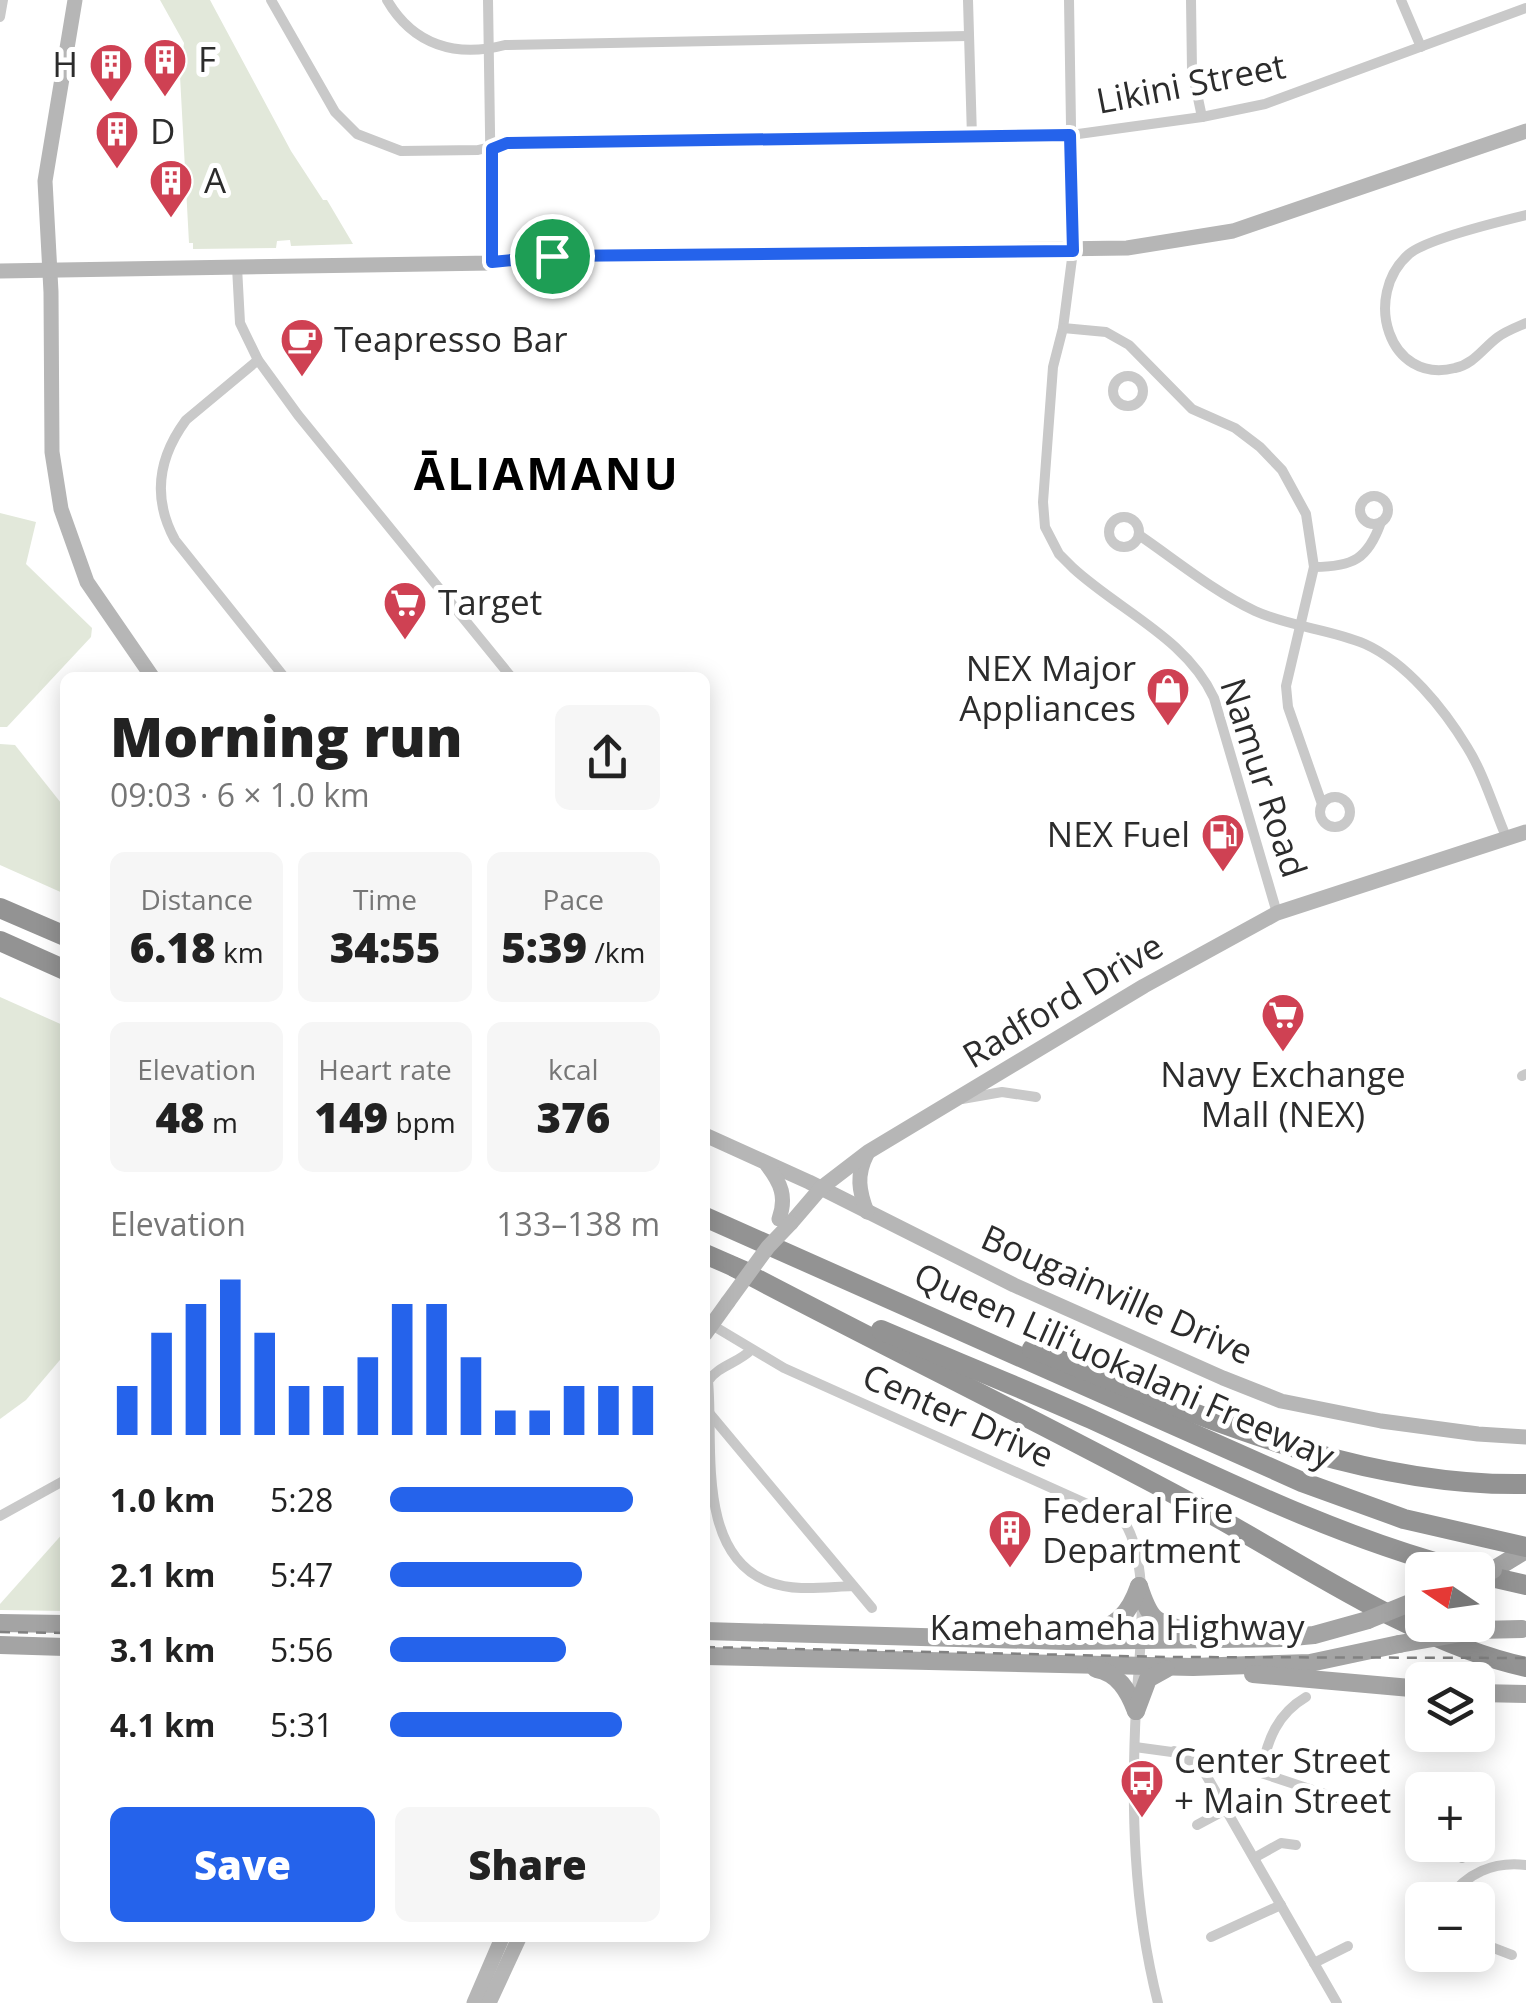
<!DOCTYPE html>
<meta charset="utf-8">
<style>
body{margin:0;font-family:"Open Sans",sans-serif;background:#f6f6f6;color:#222;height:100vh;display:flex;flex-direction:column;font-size:38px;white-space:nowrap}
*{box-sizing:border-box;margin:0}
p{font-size:32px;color:#767676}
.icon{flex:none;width:55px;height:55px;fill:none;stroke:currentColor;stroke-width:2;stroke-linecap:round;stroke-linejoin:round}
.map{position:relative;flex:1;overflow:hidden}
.details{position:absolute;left:60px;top:672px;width:650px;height:1270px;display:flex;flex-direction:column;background:#fff;border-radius:15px;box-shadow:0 5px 25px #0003}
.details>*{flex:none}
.needle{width:65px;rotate:283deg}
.fabs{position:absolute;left:1405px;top:1552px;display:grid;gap:20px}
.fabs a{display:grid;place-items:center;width:90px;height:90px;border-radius:15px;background:#fff;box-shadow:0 5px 25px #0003;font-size:50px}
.pin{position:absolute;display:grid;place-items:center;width:85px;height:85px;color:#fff;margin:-42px;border:5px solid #fff;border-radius:50%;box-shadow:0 2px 10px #0007}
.round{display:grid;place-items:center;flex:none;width:105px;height:105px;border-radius:15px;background:#f6f6f6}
.overview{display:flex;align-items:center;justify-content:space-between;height:170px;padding:0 50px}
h1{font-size:55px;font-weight:800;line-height:75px}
.figures{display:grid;grid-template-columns:repeat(3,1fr);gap:15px;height:170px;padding:10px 50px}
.figures div{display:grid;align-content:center;border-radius:15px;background:#f6f6f6;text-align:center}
.figures b{font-size:42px;font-weight:800}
.figures small{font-size:28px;font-weight:400}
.figures p{font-size:28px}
.chart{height:280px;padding:20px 50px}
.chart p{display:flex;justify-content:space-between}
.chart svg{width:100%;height:180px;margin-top:10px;stroke:#2563eb;stroke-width:6}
.action{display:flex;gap:20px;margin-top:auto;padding:20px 50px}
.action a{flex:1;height:115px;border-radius:15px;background:#2563eb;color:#fff;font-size:40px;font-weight:800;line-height:115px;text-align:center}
.action a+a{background:#f6f6f6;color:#222}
ul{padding:0 50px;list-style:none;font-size:32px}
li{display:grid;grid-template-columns:160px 120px 1fr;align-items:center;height:75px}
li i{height:25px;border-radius:12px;background:#2563eb}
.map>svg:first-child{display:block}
.green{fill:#e2e8da}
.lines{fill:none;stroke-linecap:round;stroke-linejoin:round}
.street{stroke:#c9c9c9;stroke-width:10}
.secondary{stroke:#b6b6b6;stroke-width:15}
.primary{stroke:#a4a4a4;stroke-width:18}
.highway{stroke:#939393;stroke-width:20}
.rail{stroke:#818181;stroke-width:2.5;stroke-dasharray:10 8;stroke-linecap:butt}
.secondary-bridge{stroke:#b6b6b6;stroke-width:15}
.primary-bridge{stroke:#a4a4a4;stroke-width:18}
.route-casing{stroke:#fff;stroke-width:20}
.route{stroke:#2563eb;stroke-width:12}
.labels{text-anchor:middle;stroke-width:10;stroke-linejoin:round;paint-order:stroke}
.poi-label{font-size:35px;fill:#2c2c2c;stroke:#fff;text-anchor:start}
.street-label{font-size:35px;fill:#2c2c2c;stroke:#fff}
.district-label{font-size:45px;font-weight:bold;letter-spacing:2.5px;fill:#000;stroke:#fff}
</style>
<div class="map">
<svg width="1526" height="2003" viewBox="0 0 1526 2003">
<rect width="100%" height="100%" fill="#fff"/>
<g class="green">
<path d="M160,0H210L291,151L323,200H327L353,244L291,246L290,240L277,241L276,248L193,249V243H189L180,76L184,43Z"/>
<path d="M0,513L36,522L26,564L92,628L91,637L7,727H0Z"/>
<path d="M0,744L15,745L65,808V894L0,865Z"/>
<path d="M0,997L65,1026V1354L26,1400L0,1419Z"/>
<path d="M65,1531V1611L0,1610V1604Z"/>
</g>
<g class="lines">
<g class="street">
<path d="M271,0L335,112L357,134L401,151L478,150L507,143L1071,135L1202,117L1265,104L1526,8"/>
<path d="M387,0C413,45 456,58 505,45L968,36"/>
<path d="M488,0L492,263"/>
<path d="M968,0L972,137"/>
<path d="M1069,0L1073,251L1063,328L1053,367L1043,502L1045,527L1059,554L1073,568C1120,611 1187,639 1214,698L1277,913"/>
<path d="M1191,0L1192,70L1202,117"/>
<path d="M1401,0L1421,47"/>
<path d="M0,17L3,0"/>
<path d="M1526,215C1501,221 1426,239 1409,254C1362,295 1388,385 1455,368C1474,364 1483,348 1498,337C1506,331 1517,327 1526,323"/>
<path d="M237,267L240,323L258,360L298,415L512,678"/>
<path d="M1063,328L1106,332L1129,345L1192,409L1235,428L1260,447L1282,470L1306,514L1314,567L1286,686L1288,707L1322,804"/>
<path d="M258,360L186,420C158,458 152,498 175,540L285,678"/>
<circle cx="1128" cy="391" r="15"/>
<circle cx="1374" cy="510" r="14"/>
<circle cx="1124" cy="532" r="15"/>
<path d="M1139,535C1177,561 1213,591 1255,611C1290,627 1330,629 1365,644C1407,663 1444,709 1467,747C1484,774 1494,809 1507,839"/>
<path d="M1314,567C1353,567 1368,559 1381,522"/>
<circle cx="1335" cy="812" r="15"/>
<path d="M1522,1076L1526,1074"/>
<path d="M962,1099L1002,1092L1036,1097"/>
<path d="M712,1325L784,1368L1123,1520C1150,1559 1141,1643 1137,1690"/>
<path d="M751,1350C738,1363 718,1366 708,1381C714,1442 695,1554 769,1582C795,1592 825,1587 853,1586"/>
<path d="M710,1414L872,1608"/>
<path d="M0,1516L65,1480"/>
<path d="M1136,1707C1131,1807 1133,1905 1158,2003"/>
<path d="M1135,1747L1216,1758L1355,1804"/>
<path d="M1174,1751L1202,1768L1337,2003"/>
<path d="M1261,1771C1268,1739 1277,1714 1306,1697"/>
<path d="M1422,1808L1416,1825L1422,1836"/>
<path d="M1197,1825L1225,1810"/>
<path d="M1447,1845L1462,1858V1845"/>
<path d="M1254,1858L1281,1843L1296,1845"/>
<path d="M1448,1900C1466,1873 1494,1861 1526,1865"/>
<path d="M1478,1918L1487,1891"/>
<path d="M1211,1937L1281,1905"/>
<path d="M1478,1942L1512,1955"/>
<path d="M1314,1963L1348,1946"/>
</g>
<g class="secondary">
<path d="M75,0L45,181L51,292L52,452L61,509L87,582L153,678"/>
<path d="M0,271L492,263L552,256L1127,248L1233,231L1526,131"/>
<path d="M705,1135L809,1182L1014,1285L1223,1378L1281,1401L1381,1421L1478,1434L1526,1437"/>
<path d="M867,1154C856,1175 859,1191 867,1212"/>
<path d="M767,1165C781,1183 787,1197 779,1219"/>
<path d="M791,1223L821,1188L868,1152L1144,986L1277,913L1526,832"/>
<path d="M705,1334L728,1302"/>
<path d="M474,2003L502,1938"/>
<path d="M489,2003L519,1938"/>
</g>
<g class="primary">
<path d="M1493,1570L1526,1550"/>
<path d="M1139,1586C1150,1620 1154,1623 1188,1631"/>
<path d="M0,1623L65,1624"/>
<path d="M705,1631L1067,1641L1282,1638L1314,1635L1368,1620"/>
<path d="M1089,1634C1117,1625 1129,1615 1139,1586"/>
<path d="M0,1645L65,1647"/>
<path d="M705,1656L1193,1667L1310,1663L1399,1644"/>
<path d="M1096,1669C1118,1673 1128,1690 1136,1711"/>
<path d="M1253,1674L1422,1689"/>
<path d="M1478,1693L1526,1694"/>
<path d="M1136,1711L1148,1679L1166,1669"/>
</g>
<g class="highway">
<path d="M0,908L65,936"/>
<path d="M0,941L65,970"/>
<path d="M705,1217L1302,1482L1404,1519L1526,1547"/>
<path d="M705,1254L744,1271"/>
<path d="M734,1267C888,1348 1046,1425 1200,1508C1300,1562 1415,1643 1526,1667"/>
<path d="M881,1330C951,1360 1022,1388 1091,1419C1213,1475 1333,1536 1463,1570"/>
<path d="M1032,1349C1191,1411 1351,1487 1526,1484"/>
<path d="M1478,1574L1526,1585"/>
</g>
<g class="rail">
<path d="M0,1632L65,1633"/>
<path d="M705,1647L1167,1657L1526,1658"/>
</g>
<path class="secondary-bridge" d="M728,1302L768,1247L791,1223"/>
<g class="primary-bridge">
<path d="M1478,1576L1493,1570"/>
<path d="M1368,1620L1422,1598"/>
<path d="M1399,1644L1478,1630L1522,1629"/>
</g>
</g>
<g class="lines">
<defs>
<path id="route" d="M1070,135L1073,251L552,256L492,262V149L507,143Z"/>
</defs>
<use href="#route" class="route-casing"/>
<use href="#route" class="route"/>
</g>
<defs>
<symbol id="building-pin" viewBox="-11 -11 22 30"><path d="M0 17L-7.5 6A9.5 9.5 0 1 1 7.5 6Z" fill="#cf4153" stroke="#fff"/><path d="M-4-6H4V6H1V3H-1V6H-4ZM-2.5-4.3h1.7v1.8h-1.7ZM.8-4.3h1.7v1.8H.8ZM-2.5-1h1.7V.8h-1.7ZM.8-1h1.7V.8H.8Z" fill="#fff"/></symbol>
<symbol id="cafe-pin" viewBox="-11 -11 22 30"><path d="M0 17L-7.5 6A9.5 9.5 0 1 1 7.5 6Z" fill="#cf4153" stroke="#fff"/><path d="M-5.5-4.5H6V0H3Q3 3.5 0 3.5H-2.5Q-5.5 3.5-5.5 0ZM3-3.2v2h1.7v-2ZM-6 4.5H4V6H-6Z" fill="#fff"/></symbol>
<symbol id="supermarket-pin" viewBox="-11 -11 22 30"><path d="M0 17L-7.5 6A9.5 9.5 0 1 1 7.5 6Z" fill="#cf4153" stroke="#fff"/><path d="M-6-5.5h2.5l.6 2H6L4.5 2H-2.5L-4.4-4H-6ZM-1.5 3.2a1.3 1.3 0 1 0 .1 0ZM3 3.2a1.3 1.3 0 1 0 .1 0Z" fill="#fff"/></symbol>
<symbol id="shop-pin" viewBox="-11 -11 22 30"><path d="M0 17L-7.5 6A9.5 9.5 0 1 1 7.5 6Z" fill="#cf4153" stroke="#fff"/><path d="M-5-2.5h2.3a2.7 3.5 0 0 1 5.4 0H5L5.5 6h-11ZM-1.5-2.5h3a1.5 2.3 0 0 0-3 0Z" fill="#fff"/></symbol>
<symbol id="fuel-pin" viewBox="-11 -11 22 30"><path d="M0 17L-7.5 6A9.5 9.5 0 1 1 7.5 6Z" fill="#cf4153" stroke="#fff"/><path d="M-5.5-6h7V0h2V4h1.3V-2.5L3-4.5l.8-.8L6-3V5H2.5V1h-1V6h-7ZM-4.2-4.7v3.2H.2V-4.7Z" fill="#fff"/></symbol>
<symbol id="bus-pin" viewBox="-11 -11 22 30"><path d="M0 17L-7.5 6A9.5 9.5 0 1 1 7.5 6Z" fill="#cf4153" stroke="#fff"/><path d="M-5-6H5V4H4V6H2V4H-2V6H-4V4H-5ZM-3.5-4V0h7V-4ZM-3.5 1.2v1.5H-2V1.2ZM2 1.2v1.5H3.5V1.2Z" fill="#fff"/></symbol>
</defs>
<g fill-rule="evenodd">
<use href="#building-pin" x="140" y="35" width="50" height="68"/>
<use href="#building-pin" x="86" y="40" width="50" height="68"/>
<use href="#building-pin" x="92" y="107" width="50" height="68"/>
<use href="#building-pin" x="146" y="156" width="50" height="68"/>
<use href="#cafe-pin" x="277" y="315" width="50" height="68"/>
<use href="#supermarket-pin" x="380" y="578" width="50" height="68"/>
<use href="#shop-pin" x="1143" y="664" width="50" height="68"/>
<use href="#fuel-pin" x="1198" y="810" width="50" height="68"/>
<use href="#supermarket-pin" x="1258" y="990" width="50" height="68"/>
<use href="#building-pin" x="985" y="1506" width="50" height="68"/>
<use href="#bus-pin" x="1117" y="1756" width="50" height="68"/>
</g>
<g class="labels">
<g class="poi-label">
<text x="198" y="72">F</text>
<text x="78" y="77" text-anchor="end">H</text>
<text x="150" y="144">D</text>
<text x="204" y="193">A</text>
<text x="334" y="352">Teapresso Bar</text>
<text x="438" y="615">Target</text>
<text x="1136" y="681" text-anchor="end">NEX Major<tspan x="1136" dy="40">Appliances</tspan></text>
<text x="1190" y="847" text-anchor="end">NEX Fuel</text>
<text x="1283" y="1087" text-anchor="middle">Navy Exchange<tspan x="1283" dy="40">Mall (NEX)</tspan></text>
<text x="1042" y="1523">Federal Fire<tspan x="1042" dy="40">Department</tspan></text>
<text x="1174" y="1773">Center Street<tspan x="1174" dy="40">+ Main Street</tspan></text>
</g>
<g class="street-label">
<text transform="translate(1191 84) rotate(-11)" y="12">Likini Street</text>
<text transform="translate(1263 778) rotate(72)" y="12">Namur Road</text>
<text transform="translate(1063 1001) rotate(-31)" y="12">Radford Drive</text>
<text transform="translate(1117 1295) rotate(24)" y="12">Bougainville Drive</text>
<text transform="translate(1124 1366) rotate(24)" y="12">Queen Liliʻuokalani Freeway</text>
<text transform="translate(958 1416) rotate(24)" y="12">Center Drive</text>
<text x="1117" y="1640">Kamehameha Highway</text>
</g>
<g class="district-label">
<text x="547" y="490">ĀLIAMANU</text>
</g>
</g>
</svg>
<div class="fabs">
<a><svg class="needle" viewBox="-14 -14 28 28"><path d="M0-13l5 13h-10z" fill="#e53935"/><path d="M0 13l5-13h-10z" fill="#767676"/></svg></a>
<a><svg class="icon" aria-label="layers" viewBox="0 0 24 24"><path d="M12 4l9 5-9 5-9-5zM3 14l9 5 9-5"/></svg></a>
<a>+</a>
<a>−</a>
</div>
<div class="pin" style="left:552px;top:256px;background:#1e9e55"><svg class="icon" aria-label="arrive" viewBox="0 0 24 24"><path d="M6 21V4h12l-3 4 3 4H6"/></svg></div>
<section class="details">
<div class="overview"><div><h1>Morning run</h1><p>09:03 · 6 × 1.0 km</p></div><a class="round"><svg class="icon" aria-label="share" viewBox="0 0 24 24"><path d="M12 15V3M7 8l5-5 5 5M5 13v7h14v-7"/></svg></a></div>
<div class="figures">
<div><p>Distance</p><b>6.18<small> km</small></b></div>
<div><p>Time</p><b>34:55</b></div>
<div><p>Pace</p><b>5:39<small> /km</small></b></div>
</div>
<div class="figures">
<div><p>Elevation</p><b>48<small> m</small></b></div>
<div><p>Heart rate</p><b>149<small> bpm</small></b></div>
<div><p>kcal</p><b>376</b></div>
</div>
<div class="chart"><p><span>Elevation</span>133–138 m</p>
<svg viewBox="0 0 160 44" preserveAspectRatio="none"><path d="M5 44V32M15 44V19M25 44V12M35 44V6M45 44V19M55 44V32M65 44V32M75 44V25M85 44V12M95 44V12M105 44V25M115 44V38M125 44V38M135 44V32M145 44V32M155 44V32"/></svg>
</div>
<ul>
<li><b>1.0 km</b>5:28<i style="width:90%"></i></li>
<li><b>2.1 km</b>5:47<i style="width:71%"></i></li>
<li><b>3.1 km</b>5:56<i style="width:65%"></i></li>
<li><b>4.1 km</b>5:31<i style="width:86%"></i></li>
</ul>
<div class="action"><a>Save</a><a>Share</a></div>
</section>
</div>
